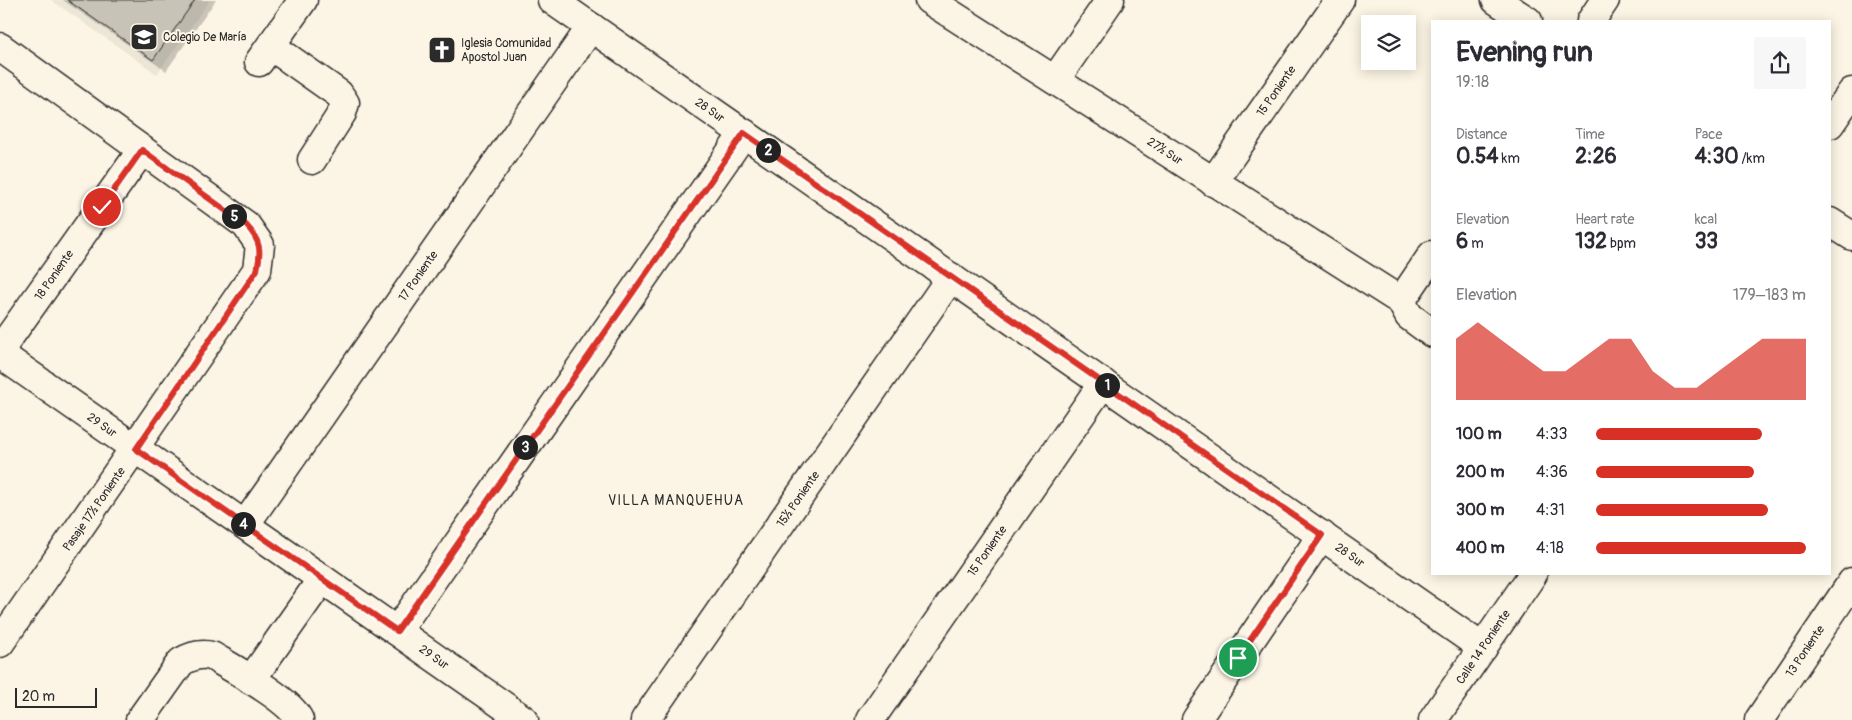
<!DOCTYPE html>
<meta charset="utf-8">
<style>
body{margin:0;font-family:Pangolin,sans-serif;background:#f7f7f7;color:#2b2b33;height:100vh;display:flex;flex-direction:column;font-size:19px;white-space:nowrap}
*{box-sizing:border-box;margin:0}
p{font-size:16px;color:#7c7c81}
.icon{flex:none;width:28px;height:28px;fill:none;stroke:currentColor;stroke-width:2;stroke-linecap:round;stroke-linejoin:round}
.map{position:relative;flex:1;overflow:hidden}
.details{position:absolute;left:1431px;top:20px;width:400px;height:555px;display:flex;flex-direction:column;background:#fff;border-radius:0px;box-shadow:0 2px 12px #0003}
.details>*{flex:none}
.fabs{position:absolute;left:1361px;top:15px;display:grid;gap:10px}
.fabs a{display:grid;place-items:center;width:55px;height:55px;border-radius:0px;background:#fff;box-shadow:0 2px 12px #0003;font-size:25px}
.scale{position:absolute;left:15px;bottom:12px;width:82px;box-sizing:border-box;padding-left:5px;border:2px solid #2b2b2b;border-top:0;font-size:14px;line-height:18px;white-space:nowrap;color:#2b2b2b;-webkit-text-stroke:4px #fcf5e5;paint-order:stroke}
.pin{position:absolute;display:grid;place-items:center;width:42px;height:42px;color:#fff;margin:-21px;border:2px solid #fff;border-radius:50%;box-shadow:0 1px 5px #0007}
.km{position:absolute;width:25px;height:25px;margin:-12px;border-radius:50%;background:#222;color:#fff;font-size:14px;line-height:25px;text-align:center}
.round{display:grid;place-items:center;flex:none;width:52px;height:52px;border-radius:0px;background:#f7f7f7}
.summary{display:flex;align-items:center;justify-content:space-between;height:85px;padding:0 25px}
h1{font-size:28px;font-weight:800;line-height:38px}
.figures{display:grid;grid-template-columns:repeat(3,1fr);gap:8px;height:85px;padding:5px 25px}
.figures div{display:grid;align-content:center}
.figures b{font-size:21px;font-weight:800}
.figures small{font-size:14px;font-weight:400}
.figures p{font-size:14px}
.chart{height:140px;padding:10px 25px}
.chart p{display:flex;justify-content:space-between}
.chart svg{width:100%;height:90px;margin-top:5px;fill:#d93025;opacity:.7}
ul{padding:0 25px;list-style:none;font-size:16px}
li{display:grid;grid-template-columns:80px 60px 1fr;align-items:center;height:38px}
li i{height:12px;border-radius:6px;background:#d93025}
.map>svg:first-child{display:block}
.built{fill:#ece6d7}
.shadow{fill:#0003}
.building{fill:#c8c3b7;stroke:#2b2b2b}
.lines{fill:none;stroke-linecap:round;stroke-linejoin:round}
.minor-casing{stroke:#2b2b2b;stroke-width:31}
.minor{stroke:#fcf5e5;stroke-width:28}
.route-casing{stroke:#fff;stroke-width:10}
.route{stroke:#d93025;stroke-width:6}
.labels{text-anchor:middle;stroke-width:4;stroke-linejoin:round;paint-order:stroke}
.poi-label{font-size:12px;fill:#2b2b2b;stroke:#fcf5e5;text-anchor:start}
.street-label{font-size:12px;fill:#2b2b2b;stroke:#fcf5e5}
.neighbourhood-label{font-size:14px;letter-spacing:1px;fill:#2b2b2b;stroke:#fcf5e5}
</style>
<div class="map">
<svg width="1852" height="720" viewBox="0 0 1852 720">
<rect width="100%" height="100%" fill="#fcf5e5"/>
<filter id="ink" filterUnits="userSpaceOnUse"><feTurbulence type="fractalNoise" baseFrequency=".02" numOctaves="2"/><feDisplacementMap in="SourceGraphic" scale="10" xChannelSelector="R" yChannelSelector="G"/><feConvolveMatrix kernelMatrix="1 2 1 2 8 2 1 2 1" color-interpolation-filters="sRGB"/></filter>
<g filter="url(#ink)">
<path class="built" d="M51,0H210L157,74Z"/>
<path class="shadow" d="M63,0H216L166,71Z"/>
<path class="building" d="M67,0H195L153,60Z"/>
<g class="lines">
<defs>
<g id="minor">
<path d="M552,0L1483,648"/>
<path d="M929,0L1401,301"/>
<path d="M1496,0L1528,21"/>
<path d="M1591,21L1605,0"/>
<path d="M271,46L339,94L345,103L342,113L312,160"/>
<path d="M0,47L246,225L260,245L257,270L0,643"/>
<path d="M259,62L303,0"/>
<path d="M1055,80L1110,0"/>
<path d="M1830,124L1852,92"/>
<path d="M1213,182L1340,0"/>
<path d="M1830,222L1852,236"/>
<path d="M1401,301L1432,255"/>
<path d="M1401,301L1409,316L1432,333"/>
<path d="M0,350L142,150"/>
<path d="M0,354L524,720"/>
<path d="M245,525L591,27"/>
<path d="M397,631L744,133"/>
<path d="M251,680L322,579"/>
<path d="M140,720L181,662C191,656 200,653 212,656C232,668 291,700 299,720"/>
<path d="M645,720L951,277"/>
<path d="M870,720L1103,383"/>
<path d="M1196,720L1322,535"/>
<path d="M1433,720L1533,574"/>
<path d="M1759,720L1852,582"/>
</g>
</defs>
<use href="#minor" class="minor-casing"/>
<use href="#minor" class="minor"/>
</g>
</g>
<g class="lines" filter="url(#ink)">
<defs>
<path id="route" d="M102,207L142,150L246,225C260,240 262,250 257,270L136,449L397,631L744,133L1322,535L1238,658"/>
</defs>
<use href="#route" class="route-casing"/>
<use href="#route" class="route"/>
</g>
<defs>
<symbol id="school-square" viewBox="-11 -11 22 22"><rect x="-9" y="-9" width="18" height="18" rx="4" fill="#2b2b2b" stroke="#fcf5e5"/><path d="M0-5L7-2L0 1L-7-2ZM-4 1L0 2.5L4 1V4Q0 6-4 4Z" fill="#fff"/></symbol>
<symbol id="church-square" viewBox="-11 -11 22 22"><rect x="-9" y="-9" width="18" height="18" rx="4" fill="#2b2b2b" stroke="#fcf5e5"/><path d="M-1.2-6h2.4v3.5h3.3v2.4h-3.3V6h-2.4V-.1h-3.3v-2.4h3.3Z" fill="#fff"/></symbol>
</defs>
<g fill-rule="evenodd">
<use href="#school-square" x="128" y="21" width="32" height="32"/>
<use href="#church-square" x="426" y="34" width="32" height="32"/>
</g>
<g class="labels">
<g class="poi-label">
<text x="163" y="41">Colegio De María</text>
<text x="461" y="47">Iglesia Comunidad<tspan x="461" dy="14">Apostol Juan</tspan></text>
</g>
<g class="street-label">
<text transform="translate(1276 91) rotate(-55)" y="4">15 Poniente</text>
<text transform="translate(710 110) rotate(35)" y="4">28 Sur</text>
<text transform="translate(1165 151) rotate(33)" y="4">27½ Sur</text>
<text transform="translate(54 275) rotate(-55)" y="4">18 Poniente</text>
<text transform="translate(418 276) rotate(-55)" y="4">17 Poniente</text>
<text transform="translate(102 425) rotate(35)" y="4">29 Sur</text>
<text transform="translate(798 499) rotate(-55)" y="4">15½ Poniente</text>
<text transform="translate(94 509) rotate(-55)" y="4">Pasaje 17½ Poniente</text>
<text transform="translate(987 551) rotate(-55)" y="4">15 Poniente</text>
<text transform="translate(1350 555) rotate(35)" y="4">28 Sur</text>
<text transform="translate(1483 647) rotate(-56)" y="4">Calle 14 Poniente</text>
<text transform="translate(1805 651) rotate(-56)" y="4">13 Poniente</text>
<text transform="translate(434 657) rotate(35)" y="4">29 Sur</text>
</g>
<g class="neighbourhood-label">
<text x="676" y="505">VILLA MANQUEHUA</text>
</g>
</g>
</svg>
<div class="fabs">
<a><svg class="icon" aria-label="layers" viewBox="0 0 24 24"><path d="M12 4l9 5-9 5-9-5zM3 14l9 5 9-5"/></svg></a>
</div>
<div class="scale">20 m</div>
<div class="pin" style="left:1238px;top:658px;background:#1e9e55"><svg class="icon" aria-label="arrive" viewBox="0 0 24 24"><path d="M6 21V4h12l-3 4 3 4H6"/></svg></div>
<div class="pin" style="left:102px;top:207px;background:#d93025"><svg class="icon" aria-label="check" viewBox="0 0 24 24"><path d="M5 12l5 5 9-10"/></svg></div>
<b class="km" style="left:1107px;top:385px">1</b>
<b class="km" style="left:768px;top:150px">2</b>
<b class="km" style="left:525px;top:447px">3</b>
<b class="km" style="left:243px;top:524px">4</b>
<b class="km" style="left:234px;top:216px">5</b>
<section class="details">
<div class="summary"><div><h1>Evening run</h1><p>19:18</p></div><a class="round"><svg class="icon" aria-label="share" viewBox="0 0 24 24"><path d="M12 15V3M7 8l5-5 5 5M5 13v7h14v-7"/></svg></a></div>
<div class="figures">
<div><p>Distance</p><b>0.54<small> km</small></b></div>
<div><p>Time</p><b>2:26</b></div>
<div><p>Pace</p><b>4:30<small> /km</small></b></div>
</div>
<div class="figures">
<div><p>Elevation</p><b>6<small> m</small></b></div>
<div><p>Heart rate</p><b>132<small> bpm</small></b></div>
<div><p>kcal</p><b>33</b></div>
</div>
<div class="chart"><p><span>Elevation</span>179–183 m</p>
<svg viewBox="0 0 160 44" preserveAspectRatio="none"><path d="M0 44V14L10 6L20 14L30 22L40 30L50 30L60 22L70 14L80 14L90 30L100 38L110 38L120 30L130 22L140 14L150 14L160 14V44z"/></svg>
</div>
<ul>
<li><b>100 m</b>4:33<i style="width:79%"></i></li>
<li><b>200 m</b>4:36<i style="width:75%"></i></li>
<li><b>300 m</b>4:31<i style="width:82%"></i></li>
<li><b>400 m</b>4:18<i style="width:100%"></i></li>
</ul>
</section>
</div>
